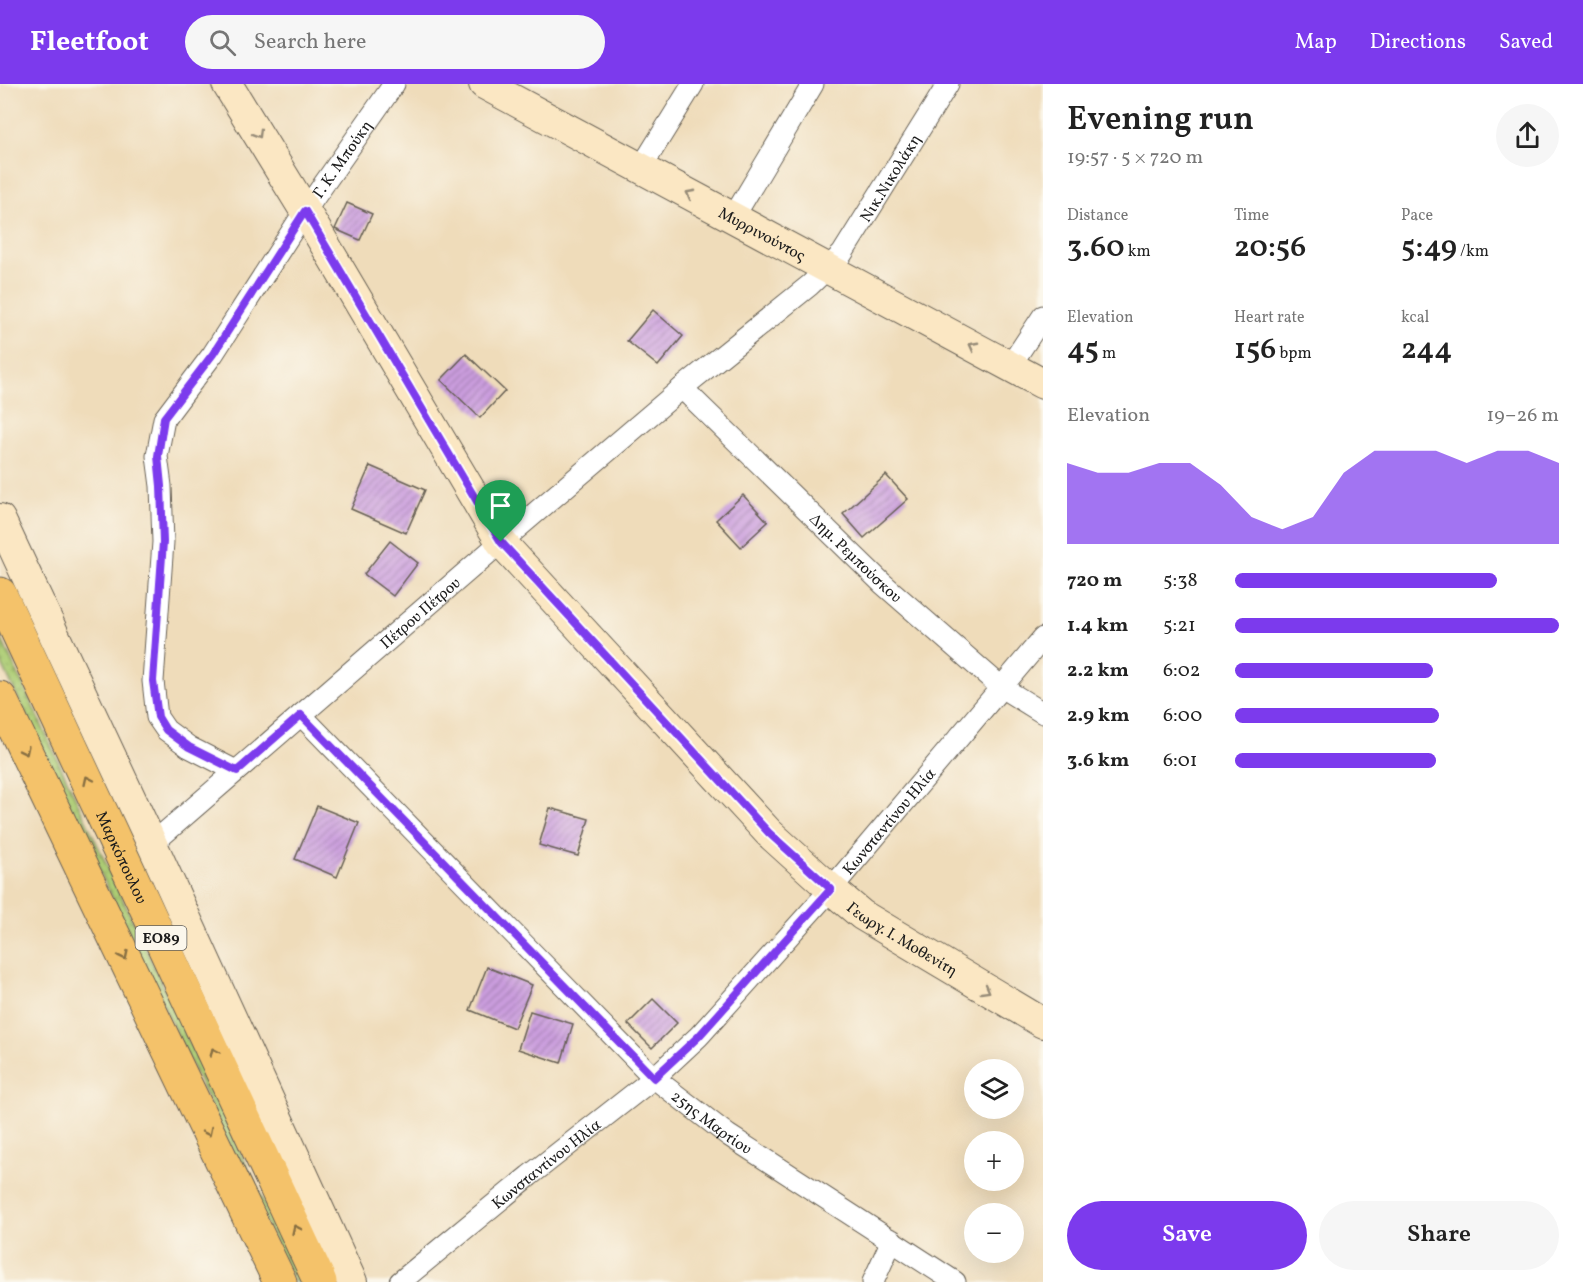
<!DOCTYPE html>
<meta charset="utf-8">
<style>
body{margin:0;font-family:Vollkorn,serif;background:#f6f6f6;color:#222;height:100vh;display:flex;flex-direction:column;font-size:22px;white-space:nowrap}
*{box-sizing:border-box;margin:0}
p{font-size:20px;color:#767676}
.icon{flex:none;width:33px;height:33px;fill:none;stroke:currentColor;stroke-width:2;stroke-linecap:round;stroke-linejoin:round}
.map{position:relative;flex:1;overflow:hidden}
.panel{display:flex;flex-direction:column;background:#fff;width:540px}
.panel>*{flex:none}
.buttons{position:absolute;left:964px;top:975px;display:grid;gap:12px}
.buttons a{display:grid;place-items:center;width:60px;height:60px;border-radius:50%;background:#fff;box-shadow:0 6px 24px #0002;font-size:30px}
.pin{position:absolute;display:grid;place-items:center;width:51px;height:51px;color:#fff;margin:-62px -26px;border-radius:50% 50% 50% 0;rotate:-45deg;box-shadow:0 0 6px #0007}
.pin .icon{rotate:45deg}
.round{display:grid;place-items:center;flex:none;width:63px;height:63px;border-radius:32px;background:#f6f6f6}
.overview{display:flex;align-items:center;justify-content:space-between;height:102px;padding:0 24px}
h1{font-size:33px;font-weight:600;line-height:45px}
.stats{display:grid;grid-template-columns:repeat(3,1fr);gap:9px;height:102px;padding:6px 24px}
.stats div{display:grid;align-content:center}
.stats b{font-size:30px;font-weight:600}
.stats small{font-size:16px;font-weight:400}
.stats p{font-size:16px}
.chart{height:168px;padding:12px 24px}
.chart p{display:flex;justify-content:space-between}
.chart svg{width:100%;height:108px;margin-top:6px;fill:#7c3aed;opacity:.7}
.cta{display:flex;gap:12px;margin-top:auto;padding:12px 24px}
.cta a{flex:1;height:69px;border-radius:36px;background:#7c3aed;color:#fff;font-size:24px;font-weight:600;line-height:69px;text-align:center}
.cta a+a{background:#f6f6f6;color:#222}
ul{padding:0 24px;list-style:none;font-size:20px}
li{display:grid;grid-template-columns:96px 72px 1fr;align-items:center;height:45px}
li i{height:15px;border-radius:8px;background:#7c3aed}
header{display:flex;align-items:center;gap:36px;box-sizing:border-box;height:84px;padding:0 30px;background:#7c3aed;color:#fff}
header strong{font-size:28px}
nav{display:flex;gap:33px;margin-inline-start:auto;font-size:21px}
.search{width:420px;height:54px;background:#f6f6f6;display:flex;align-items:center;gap:15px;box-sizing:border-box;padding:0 21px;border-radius:33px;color:#767676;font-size:22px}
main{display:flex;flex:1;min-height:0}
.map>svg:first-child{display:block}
.grass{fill:url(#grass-dots);stroke:#647448;stroke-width:1.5}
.building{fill:url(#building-hatch)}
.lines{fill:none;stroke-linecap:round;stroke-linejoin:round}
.street-casing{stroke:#665f53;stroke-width:23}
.secondary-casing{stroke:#665f53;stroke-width:32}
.highway-casing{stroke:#665f53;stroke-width:35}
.street{stroke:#fff;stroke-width:21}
.secondary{stroke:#fbe7c3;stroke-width:30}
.highway{stroke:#f4c26a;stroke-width:33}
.oneway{stroke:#978c78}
.oneway2{stroke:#886f43}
.route-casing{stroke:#fff;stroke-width:12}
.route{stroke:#7c3aed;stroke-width:8}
.labels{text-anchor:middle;stroke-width:5;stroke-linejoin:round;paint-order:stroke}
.shield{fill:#fbf7ec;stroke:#5f5e5a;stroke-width:1.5}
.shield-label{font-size:15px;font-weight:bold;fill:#1c1c1c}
.street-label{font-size:16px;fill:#1c1c1c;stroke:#fbf7ec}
</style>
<header>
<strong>Fleetfoot</strong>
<div class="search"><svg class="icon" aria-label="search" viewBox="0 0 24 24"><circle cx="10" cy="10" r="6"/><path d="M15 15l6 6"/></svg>Search here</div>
<nav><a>Map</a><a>Directions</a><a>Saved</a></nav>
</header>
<main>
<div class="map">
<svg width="1043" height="1198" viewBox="0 0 1043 1198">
<defs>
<pattern id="grass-dots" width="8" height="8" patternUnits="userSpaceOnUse" patternTransform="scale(1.5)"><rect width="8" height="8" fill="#adcd75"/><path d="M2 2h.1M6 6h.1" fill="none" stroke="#94af65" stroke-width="1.8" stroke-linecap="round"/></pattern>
<pattern id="building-hatch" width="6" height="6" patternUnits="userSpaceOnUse" patternTransform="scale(1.5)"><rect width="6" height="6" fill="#cb9dde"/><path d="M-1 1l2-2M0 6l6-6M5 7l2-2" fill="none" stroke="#a47fb3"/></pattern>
</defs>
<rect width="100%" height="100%" fill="#fbf7ec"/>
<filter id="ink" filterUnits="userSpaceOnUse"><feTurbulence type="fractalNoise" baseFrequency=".0167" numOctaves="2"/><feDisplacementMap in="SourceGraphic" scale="12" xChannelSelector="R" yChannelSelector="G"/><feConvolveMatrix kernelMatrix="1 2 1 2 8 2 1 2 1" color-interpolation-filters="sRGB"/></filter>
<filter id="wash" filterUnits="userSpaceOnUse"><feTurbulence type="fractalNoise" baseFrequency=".008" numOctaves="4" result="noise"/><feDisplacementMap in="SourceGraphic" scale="24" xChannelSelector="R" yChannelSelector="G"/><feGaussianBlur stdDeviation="1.35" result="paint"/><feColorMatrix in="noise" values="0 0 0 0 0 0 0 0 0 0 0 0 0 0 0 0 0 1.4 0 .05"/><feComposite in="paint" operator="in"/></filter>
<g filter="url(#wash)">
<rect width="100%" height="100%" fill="#efdcba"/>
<path class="grass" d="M0,552L301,1198H294L0,576Z"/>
<g id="blocks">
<g class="building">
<path d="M347,119L372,130L360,156L335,145Z"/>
<path d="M653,226L683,252L658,282L627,257Z"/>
<path d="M466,270L505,307L480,334L441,296Z"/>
<path d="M370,382L425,406L406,449L351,425Z"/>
<path d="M886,391L908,415L864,454L843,430Z"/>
<path d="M743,411L768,438L741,463L716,436Z"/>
<path d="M390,457L418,479L393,512L364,490Z"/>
<path d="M317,722L359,739L337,793L295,775Z"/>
<path d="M550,724L589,735L578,772L539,761Z"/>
<path d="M487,883L532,901L514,944L470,926Z"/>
<path d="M653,915L677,939L652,964L628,940Z"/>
<path d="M530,927L573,940L561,979L518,965Z"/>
</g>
</g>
</g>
<g filter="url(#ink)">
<use href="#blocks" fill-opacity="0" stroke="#665f53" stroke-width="1.5"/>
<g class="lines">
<defs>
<g id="street">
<path d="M641,84L693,0"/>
<path d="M733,134L813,0"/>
<path d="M1010,282L1043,232"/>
<path id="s1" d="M682,304L882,499L1001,603L1043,629"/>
<path id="s2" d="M301,631L654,994L728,1051L955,1198"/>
<path id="s3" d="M236,687L189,663L166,646L157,633L153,597L163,458L161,402L157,372L164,335L213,270L305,127L394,0"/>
<path id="s4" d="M152,760L501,458L682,304L810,201L842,170L948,0"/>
<path id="s5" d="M400,1198L529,1092L654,994L699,952L831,805L1043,554"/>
<path d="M873,1198L892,1156"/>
</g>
<g id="secondary">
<path id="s6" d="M227,0L305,127L501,458L769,749L831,805L862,831L1043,939"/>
<path id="s7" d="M484,0L1043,300"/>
<path d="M0,435L152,760L352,1198"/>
</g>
<g id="highway">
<path id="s8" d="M0,510L320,1198"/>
<path d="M0,614L280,1198"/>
</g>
</defs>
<use href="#street" class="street-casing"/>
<use href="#secondary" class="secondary-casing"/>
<use href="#highway" class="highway-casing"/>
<use href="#street" class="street"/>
<use href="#secondary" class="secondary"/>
<use href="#highway" class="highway"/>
</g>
<defs><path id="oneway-chevron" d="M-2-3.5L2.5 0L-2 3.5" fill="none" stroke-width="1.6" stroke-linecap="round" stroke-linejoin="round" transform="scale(1.5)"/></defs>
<g class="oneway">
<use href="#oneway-chevron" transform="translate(258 50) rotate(59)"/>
<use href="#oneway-chevron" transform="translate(690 110) rotate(-152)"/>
<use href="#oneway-chevron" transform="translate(973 262) rotate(-152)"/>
<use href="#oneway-chevron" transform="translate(986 906) rotate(30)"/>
</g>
<g class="oneway2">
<use href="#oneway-chevron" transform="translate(25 667) rotate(64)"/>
<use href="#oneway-chevron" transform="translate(88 696) rotate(-115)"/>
<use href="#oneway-chevron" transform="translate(124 872) rotate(64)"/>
<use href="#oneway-chevron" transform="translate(214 968) rotate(-115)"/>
<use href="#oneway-chevron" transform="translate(208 1048) rotate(64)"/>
<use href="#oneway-chevron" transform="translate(296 1145) rotate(-115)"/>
</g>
</g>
<g class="lines" filter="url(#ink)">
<defs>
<path id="route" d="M305,127L501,458L769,749L831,805L699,952L654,994L301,631L237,687L189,663L166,646L158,633L153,597L163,458L161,402L158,372L164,334L213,270Z"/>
</defs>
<use href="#route" class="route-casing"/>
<use href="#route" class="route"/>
</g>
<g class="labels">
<rect class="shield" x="135.5" y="842" width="51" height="24" rx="4.5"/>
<g class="shield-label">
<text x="161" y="859">ΕΟ89</text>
</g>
<g class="street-label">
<text dy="6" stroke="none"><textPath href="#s3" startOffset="712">Γ. Κ. Μπούκη</textPath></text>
<text dy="6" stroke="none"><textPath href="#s4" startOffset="998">Νικ.Νικολάκη</textPath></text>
<text dy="6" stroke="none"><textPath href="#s7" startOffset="316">Μυρρινούντος</textPath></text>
<text dy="6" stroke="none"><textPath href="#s1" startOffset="243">Δημ. Ρεμπούσκου</textPath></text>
<text dy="6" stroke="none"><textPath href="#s4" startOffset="354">Πέτρου Πέτρου</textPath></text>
<text dy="6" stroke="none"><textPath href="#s5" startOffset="674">Κωνσταντίνου Ηλία</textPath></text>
<text dy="6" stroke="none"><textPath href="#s8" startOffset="290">Μαρκόπουλου</textPath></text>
<text dy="6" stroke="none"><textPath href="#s6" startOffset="1100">Γεωργ. Ι. Μοθενίτη</textPath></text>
<text dy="6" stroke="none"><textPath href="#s2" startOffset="579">25ης Μαρτίου</textPath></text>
<text dy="6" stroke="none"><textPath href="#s5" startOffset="188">Κωνσταντίνου Ηλία</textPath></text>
</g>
</g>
</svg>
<div class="buttons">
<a><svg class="icon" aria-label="layers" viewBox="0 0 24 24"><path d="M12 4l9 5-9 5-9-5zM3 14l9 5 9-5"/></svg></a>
<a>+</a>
<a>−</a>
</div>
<div class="pin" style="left:501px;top:458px;background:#1e9e55"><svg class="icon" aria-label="arrive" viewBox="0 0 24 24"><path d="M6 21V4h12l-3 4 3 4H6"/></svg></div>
</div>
<section class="panel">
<div class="overview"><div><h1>Evening run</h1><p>19:57 · 5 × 720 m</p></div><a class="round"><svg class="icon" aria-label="share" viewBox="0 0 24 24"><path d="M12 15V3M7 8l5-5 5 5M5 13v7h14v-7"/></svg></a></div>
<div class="stats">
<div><p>Distance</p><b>3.60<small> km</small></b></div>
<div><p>Time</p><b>20:56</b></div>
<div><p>Pace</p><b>5:49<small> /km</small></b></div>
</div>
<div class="stats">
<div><p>Elevation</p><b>45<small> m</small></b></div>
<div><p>Heart rate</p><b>156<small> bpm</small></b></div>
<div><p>kcal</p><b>244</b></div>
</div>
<div class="chart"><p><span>Elevation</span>19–26 m</p>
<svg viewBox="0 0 160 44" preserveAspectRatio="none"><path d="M0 44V11L10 15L20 15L30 11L40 11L50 20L60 33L70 38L80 33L90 15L100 6L110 6L120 6L130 11L140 6L150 6L160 11V44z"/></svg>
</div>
<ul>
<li><b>720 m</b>5:38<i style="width:81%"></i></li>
<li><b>1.4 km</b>5:21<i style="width:100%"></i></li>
<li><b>2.2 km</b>6:02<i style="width:61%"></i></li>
<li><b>2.9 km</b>6:00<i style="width:63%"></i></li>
<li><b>3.6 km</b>6:01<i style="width:62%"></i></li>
</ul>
<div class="cta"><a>Save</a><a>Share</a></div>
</section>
</main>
